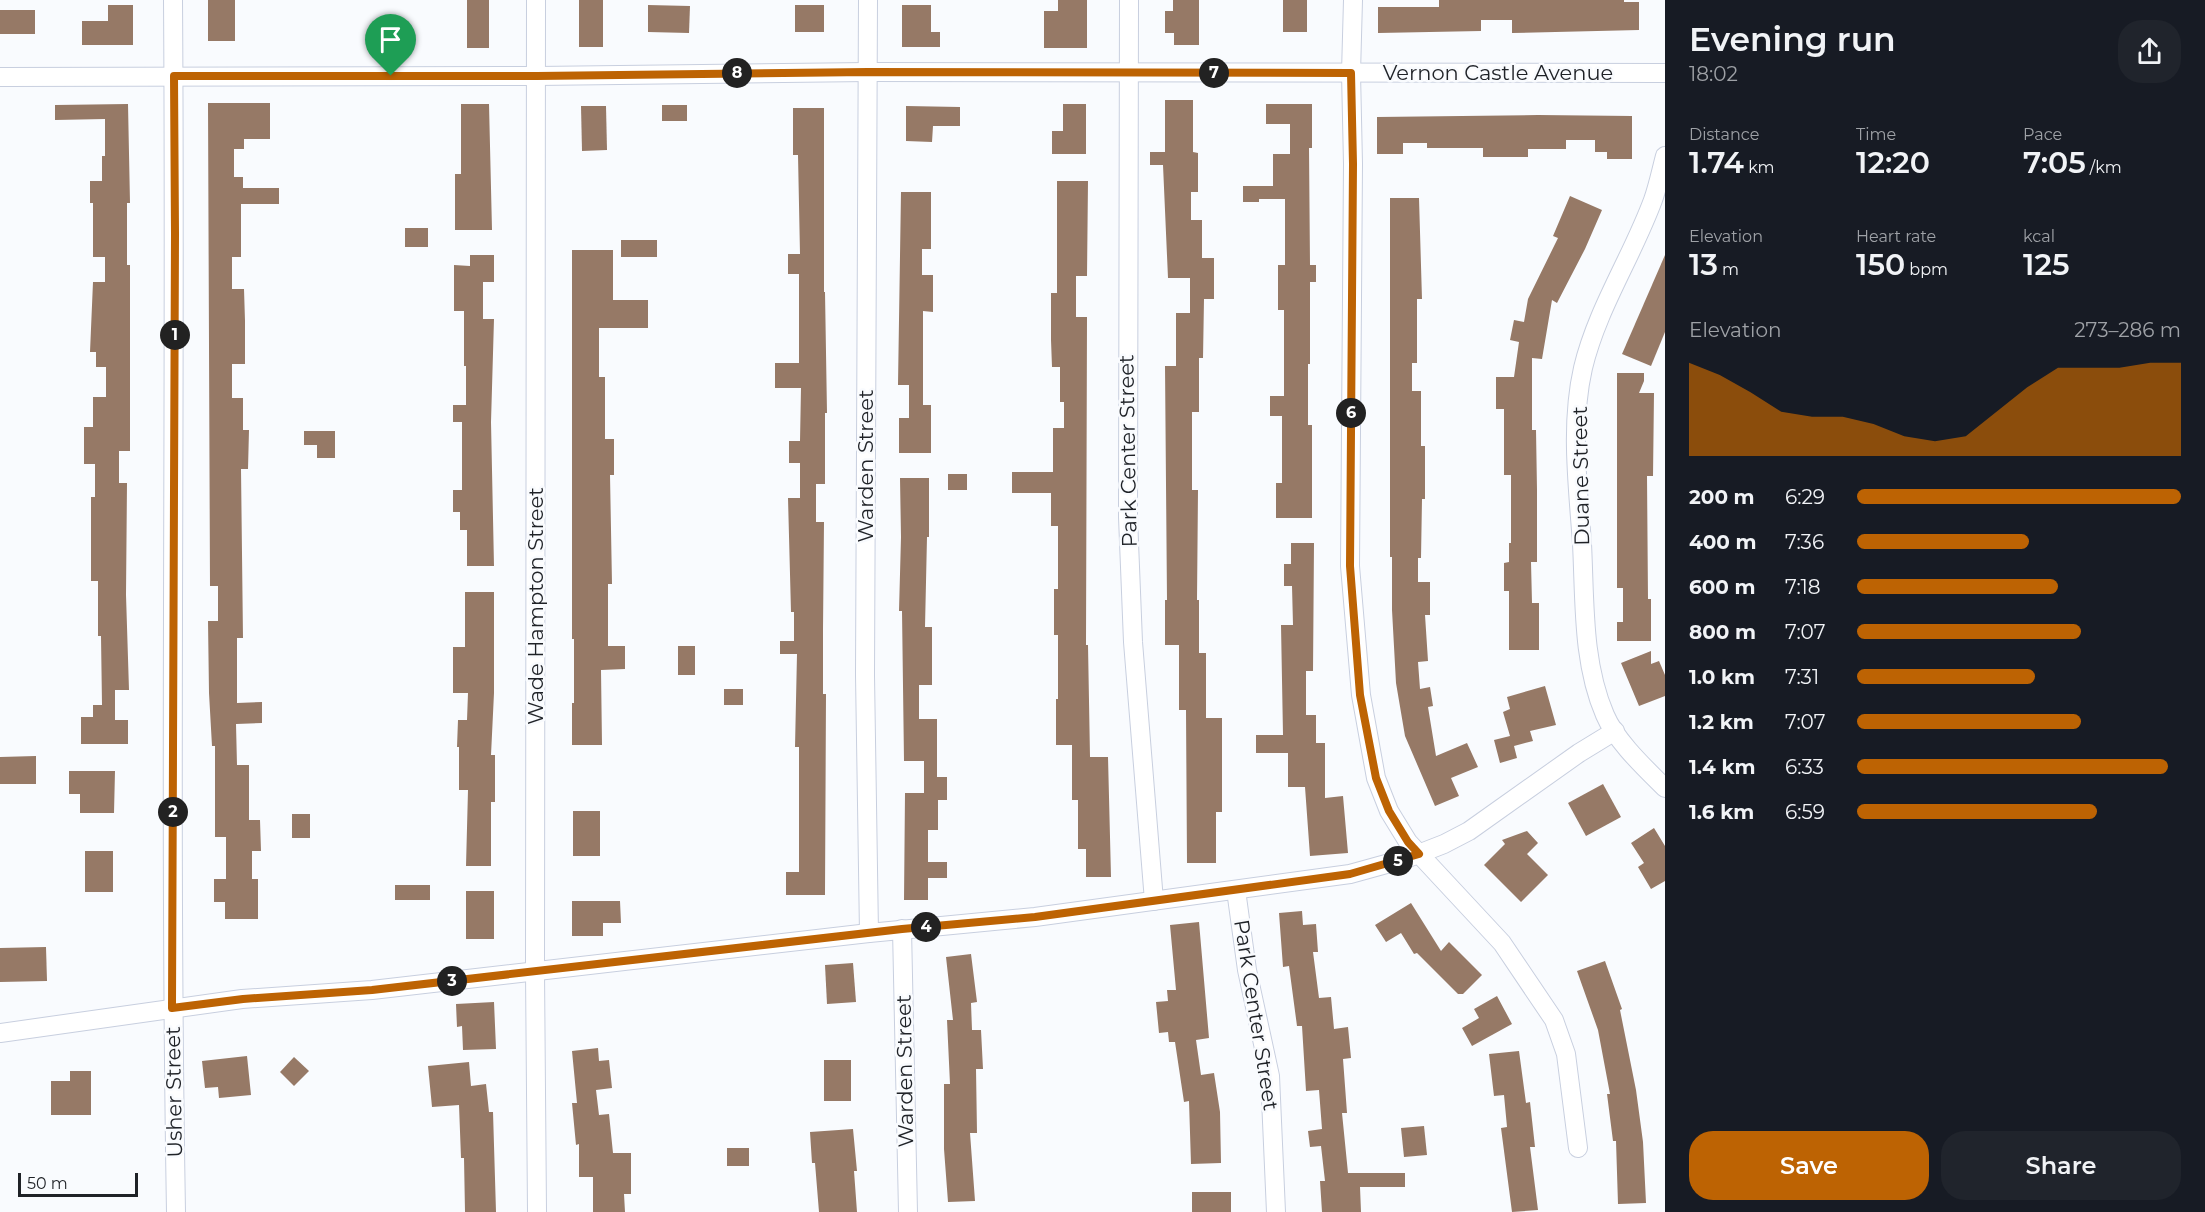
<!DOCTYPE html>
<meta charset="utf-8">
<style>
body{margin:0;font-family:Montserrat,sans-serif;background:#20242c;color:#f1f3f6;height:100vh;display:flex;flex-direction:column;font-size:22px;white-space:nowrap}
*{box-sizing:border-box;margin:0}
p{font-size:20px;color:#9ea1a6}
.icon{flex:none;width:33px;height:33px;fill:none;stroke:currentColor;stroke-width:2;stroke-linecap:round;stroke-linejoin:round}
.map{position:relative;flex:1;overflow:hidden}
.sheet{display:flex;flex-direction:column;background:#171b24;width:540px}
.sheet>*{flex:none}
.scale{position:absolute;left:18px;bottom:15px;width:120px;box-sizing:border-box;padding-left:6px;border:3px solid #1f2227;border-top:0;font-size:16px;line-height:21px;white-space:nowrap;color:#1f2227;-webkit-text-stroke:4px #f9fbfe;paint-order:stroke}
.pin{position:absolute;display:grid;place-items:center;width:51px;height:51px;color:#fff;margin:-62px -26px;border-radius:50% 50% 50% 0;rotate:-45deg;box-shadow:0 0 6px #0007}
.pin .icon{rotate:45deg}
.km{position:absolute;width:30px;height:30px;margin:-15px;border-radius:50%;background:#222;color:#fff;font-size:16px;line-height:30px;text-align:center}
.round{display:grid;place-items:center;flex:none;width:63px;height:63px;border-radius:24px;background:#20242c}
.head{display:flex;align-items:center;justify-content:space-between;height:102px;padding:0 24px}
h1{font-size:33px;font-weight:600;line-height:45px}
.figures{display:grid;grid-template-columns:repeat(3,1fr);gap:9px;height:102px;padding:6px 24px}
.figures div{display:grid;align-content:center}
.figures b{font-size:30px;font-weight:600}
.figures small{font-size:16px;font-weight:400}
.figures p{font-size:16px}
.chart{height:168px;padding:12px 24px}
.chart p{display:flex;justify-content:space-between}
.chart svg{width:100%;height:108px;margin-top:6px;fill:#bd6303;opacity:.7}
.button{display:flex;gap:12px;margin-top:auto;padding:12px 24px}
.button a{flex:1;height:69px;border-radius:24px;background:#bd6303;color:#fff;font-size:24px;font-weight:600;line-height:69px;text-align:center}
.button a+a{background:#20242c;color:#f1f3f6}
ul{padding:0 24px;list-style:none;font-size:20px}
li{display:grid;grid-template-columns:96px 72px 1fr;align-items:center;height:45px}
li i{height:15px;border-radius:8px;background:#bd6303}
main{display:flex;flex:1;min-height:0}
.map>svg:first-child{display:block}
.building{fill:#967966}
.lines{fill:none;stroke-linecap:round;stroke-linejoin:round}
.minor-casing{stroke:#c8cfdf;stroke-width:20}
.minor{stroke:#fff;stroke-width:18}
.route-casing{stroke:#fff;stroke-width:12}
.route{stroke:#bd6303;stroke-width:8}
.labels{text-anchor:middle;stroke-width:5;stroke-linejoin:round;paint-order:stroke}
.street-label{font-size:21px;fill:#1f2227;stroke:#f9fbfe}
</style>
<main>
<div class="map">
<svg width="1665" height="1212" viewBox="0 0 1665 1212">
<rect width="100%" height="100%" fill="#f9fbfe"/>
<g class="building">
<rect x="208" y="0" width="27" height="41"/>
<rect x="467" y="0" width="22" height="48"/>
<rect x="579" y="0" width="24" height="47"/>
<path d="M1058,0H1087V48H1044V11H1058Z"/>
<path d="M1173,0H1199V45H1174V33H1165V11H1173Z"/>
<rect x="1283" y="0" width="24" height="32"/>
<path d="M1439,0H1624V2H1639V30L1512,33V20H1481V31L1378,33V7H1439Z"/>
<path d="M108,5H133V45H82V21H108Z"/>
<path d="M648,5L690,6L689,33L648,32Z"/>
<rect x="795" y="5" width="29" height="27"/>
<path d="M902,5H931V32H940V47H902Z"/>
<rect x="0" y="10" width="35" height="24"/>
<path d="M1165,100H1193V152L1198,153V192H1191V220H1202V258H1214V299H1204L1203,358H1199V412H1192V490H1198L1197,600H1199V653H1206V718H1222V812H1216V863H1187L1186,710H1179V645H1165V600H1167L1165,366H1176V313H1190V278H1168L1163,165H1150V152H1165Z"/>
<path d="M208,103H270V139H244V149H234V177H243V188H279V204H241V257H232V289H244L245,321V364H232V398H243V430H249L248,469H241L243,638H237V703L262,702V723L236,724L237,765H249V820H260L261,851H252V879H258V919H225V902H214V879H226V837H215V746H212L209,693L208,621H218V586H210Z"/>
<path d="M128,104L130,203H127V265H130V451H119V483H127L126,595L129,690H115V720H128V744H81V717H93V705H102L101,636H98V581H91V497H95V464H84V427H93V397H106V367H96V352H90L93,282H105V257H93V203H90V181H102V156H105V119L55,120V105Z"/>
<path d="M461,104H489L492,230H455V174H461Z"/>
<path d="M1063,104H1086V154H1052V131H1063Z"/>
<path d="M1266,104H1312V148H1309L1310,265H1316V282H1310V364H1308V425H1312V518H1276V483H1282V416H1270V396H1284V310H1278V265H1285V199H1259V202H1243V186H1273V154H1290V124H1266Z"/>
<rect x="662" y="105" width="25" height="16"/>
<path d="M581,106H606L607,150L582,151Z"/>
<path d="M906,106L960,107V126H933L932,142L906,141Z"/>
<path d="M793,108H824V292H825L827,413H825V484H816V522H824L823,629V694H826L825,895H786V872H799V747H795L797,654H780V641H794V612H791L788,498H800V463H789V441H800L801,388H775V363H799V274H788V254H800L798,155H793Z"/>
<path d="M1538,115L1632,116V159H1607V152H1595V140H1566V149H1528V157H1483V148H1427V143H1403V154H1377V117Z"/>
<path d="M1057,181H1088L1087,276H1076V317H1087L1086,645H1088L1090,757H1108L1111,877H1086V849H1078V800H1072V745H1056V699H1058V635H1054V589H1058V526H1051V493H1012V472H1053V428H1064V402H1060V367H1052L1051,340V293H1057Z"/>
<path d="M901,192H931V249H922V275H933V312L923,311V405H931V453H899V418H909V385H898Z"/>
<path d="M1570,196L1602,210L1585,249L1557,303L1552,300L1542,359L1532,358V430H1536L1537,490V562H1531L1532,603H1539V650H1509V591H1504V563L1509,562V543H1511V475H1504V409H1496V377H1514L1519,342L1510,340L1514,320L1524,322L1528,299L1558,238L1553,236Z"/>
<path d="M1390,198H1419L1422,299H1417V363H1412V391H1421V446H1425V499H1422L1421,558H1418V582H1430V615H1425L1428,661L1418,662L1420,689L1430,687L1433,706L1428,707L1436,756L1467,743L1478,767L1451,778L1459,796L1435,806L1405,736L1396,683L1392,610V557H1390Z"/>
<rect x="405" y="228" width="23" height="19"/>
<rect x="621" y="240" width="36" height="17"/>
<path d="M572,250H613V300H648V328H599V377H605V439H614V475H610L612,584H608V646H625V669L601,670L602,745H572V703H574V639H572Z"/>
<path d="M470,255H494V282H483V319H494L491,422L494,566H467V530H460V512H453V490H462V422H453V405H466V366H464V311H454V265L470,266Z"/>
<path d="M1665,255V332L1651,366L1622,354Z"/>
<path d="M1617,373H1644V381L1639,393H1654L1653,476H1647L1648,599H1651V641H1617V622H1623V588H1617Z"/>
<path d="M304,431H335V458H317V445H304Z"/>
<rect x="948" y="474" width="19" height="16"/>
<path d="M900,478H929V537H927L925,627H932V685H919V719H937V777H947V800H938V830H928V862H947V878H928V900H904L905,793H924V761H904L902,611H899L901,537Z"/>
<path d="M1291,543H1314L1313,671H1306V715H1316V743H1325V798L1343,796L1348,853L1310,856L1305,787H1288V753H1256V735H1283L1281,625H1293L1292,586H1284V564H1291Z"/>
<path d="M465,592H494V693L491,755H495V802H491V866H466L468,790H459V747H457L458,720H467L468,693H453V647H465Z"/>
<rect x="678" y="646" width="17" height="29"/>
<path d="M1651,651V664L1659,661L1665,675V696L1639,706L1621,663Z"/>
<path d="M1545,686L1556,725L1530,731L1533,741L1514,746L1517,758L1500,763L1494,740L1510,736L1503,712L1510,709L1507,697Z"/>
<rect x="724" y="689" width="19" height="16"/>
<path d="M36,756V784H0V757Z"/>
<path d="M69,771H115L114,813H80V794H69Z"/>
<path d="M1603,784L1621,817L1586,836L1568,803Z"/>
<rect x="573" y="811" width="27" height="45"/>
<rect x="292" y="814" width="18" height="24"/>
<path d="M1654,828L1665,846V881L1651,889L1638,867L1644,863L1631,843Z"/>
<path d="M1527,831L1538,843L1527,854L1548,875L1521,902L1484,865L1505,844L1502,840Z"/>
<rect x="85" y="851" width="28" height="41"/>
<rect x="395" y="885" width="35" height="15"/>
<rect x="466" y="891" width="28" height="48"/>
<path d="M572,901H620L621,923H603V936H572Z"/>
<path d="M1411,903L1441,951L1449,942L1482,975L1463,994H1458L1417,953L1414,954L1401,933L1386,942L1375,925Z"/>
<path d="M1302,911L1303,925L1316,924L1318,952H1313L1319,998L1331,997L1334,1029L1348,1027L1351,1058L1343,1059L1347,1113H1342L1348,1173H1405V1187H1360L1361,1212H1322L1320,1181H1325L1321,1146L1310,1147L1308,1131L1322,1129L1319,1090L1306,1091L1302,1026H1297L1289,966L1283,967L1279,913Z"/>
<path d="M1199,922L1209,1038L1196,1040L1201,1075L1214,1073L1220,1112L1221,1163L1191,1164L1189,1101L1184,1102L1175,1042H1169L1168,1032L1159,1033L1156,1002L1168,1001L1167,990H1176L1170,925Z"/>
<path d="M46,947L47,981L0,982V948Z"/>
<path d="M971,954L977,1002L971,1003L972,1030H981L983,1069H976L977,1133H970L975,1201L948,1202L944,1149V1084H950L947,1020H953L946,957Z"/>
<path d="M1605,961L1622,1009L1620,1010L1636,1090L1643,1142L1646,1203L1618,1204L1616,1141H1613L1607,1094H1610L1598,1030L1577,971Z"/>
<path d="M853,963L856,1002L827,1004L825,965Z"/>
<path d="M1497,996L1512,1024L1472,1046L1462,1028L1479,1018L1474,1009Z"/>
<path d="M494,1002L496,1049L463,1050L462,1026L457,1027L456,1004Z"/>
<path d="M598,1048L599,1061L609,1060L612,1088L596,1090L599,1115L609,1114L613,1153H631V1194H624L625,1212H593V1177H579V1144L576,1145L572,1103H577L572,1051Z"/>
<path d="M1519,1051L1526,1103L1530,1102L1535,1147H1530L1538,1210L1512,1212L1501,1128L1507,1127L1504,1095L1494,1096L1489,1054Z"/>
<path d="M247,1056L251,1095L219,1098L218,1087L205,1088L202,1061Z"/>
<path d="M294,1057L309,1071L294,1086L280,1072Z"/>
<rect x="824" y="1060" width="27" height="41"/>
<path d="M469,1062L471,1086L486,1084L489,1112H493L496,1212H465L464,1158H461L459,1105L432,1107L428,1066Z"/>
<path d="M70,1071H91V1115H51V1081H70Z"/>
<path d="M1424,1126L1427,1155L1404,1157L1401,1128Z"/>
<path d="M853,1129L857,1171H854L857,1212H819L815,1163H812L810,1132Z"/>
<rect x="727" y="1148" width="22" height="18"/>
<rect x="1192" y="1192" width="39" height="20"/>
</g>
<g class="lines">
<defs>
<g id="minor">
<path d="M173,0C176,404 169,808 176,1212"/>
<path d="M536,0L535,971L537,1212"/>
<path d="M868,0L865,675L869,933"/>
<path d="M1129,0L1128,517L1133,642L1154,901"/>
<path d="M1353,0L1351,73L1353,164L1350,566L1361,695L1376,778L1389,811L1408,842L1502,943L1554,1020L1566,1054L1578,1148"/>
<path d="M0,77L537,76L868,72L1665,73"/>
<path d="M1665,156C1661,171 1658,186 1653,200C1632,257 1597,309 1583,368C1570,425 1578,486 1582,544C1585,601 1582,662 1605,715C1616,741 1645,768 1665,788"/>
<path d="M1236,890L1247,970L1270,1076L1276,1212"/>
<path d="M902,929L908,1212"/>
<path d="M0,1033L242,999L372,990L869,933L1035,917L1350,874L1408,858L1444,844L1469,831L1579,753L1615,731"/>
</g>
</defs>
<use href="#minor" class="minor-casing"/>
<use href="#minor" class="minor"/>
</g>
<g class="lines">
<defs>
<path id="route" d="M868,72L1351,73L1353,164L1350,566L1360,695L1376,778L1389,811L1408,842L1419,854L1350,874L1035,917L902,929L372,990L243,999L172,1008L175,234L174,76H537Z"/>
</defs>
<use href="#route" class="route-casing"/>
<use href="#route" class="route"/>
</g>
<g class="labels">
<g class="street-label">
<text x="1498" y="80">Vernon Castle Avenue</text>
<text transform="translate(1128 451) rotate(-91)" y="7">Park Center Street</text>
<text transform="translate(866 466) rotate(-90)" y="7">Warden Street</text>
<text transform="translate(1581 476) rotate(-91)" y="7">Duane Street</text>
<text transform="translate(536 606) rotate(-90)" y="7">Wade Hampton Street</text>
<text transform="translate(1256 1015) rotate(81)" y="7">Park Center Street</text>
<text transform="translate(905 1071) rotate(-91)" y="7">Warden Street</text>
<text transform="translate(174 1092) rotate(-91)" y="7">Usher Street</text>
</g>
</g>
</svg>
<div class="scale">50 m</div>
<div class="pin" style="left:391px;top:76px;background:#1e9e55"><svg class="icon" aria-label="arrive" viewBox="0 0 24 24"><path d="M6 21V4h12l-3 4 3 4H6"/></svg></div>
<b class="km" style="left:175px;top:335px">1</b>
<b class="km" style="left:173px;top:812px">2</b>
<b class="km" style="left:452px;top:981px">3</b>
<b class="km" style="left:926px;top:927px">4</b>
<b class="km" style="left:1398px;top:861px">5</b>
<b class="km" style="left:1351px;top:413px">6</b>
<b class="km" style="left:1214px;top:73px">7</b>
<b class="km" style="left:737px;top:73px">8</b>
</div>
<section class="sheet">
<div class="head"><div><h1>Evening run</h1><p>18:02</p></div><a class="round"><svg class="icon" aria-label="share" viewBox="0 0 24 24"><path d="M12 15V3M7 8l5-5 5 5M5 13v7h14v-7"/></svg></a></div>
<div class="figures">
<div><p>Distance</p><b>1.74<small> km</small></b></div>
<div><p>Time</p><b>12:20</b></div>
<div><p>Pace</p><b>7:05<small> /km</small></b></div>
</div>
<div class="figures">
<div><p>Elevation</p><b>13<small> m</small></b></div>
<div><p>Heart rate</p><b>150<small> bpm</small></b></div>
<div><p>kcal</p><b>125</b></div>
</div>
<div class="chart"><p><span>Elevation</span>273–286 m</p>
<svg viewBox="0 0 160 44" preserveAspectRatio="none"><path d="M0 44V6L10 11L20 18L30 26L40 28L50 28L60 31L70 36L80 38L90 36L100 26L110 16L120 8L130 8L140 8L150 6L160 6V44z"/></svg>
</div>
<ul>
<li><b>200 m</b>6:29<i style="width:100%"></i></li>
<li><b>400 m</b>7:36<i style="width:53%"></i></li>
<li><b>600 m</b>7:18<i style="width:62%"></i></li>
<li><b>800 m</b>7:07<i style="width:69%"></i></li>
<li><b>1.0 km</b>7:31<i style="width:55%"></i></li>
<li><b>1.2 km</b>7:07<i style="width:69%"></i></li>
<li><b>1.4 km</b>6:33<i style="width:96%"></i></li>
<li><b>1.6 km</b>6:59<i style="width:74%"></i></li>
</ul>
<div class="button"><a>Save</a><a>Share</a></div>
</section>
</main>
